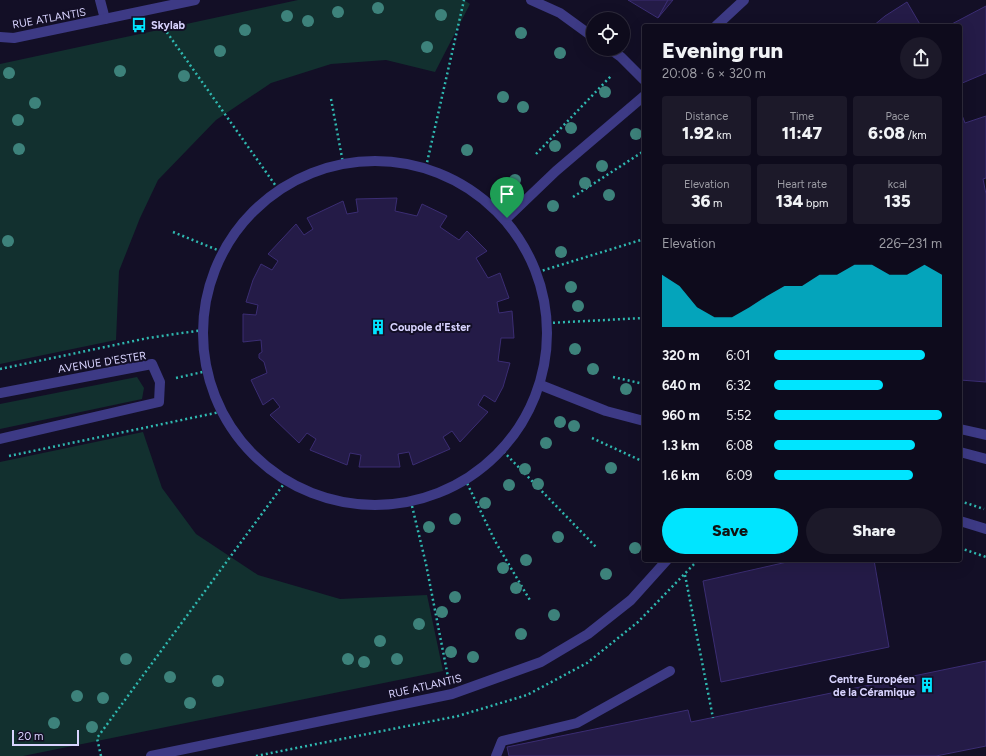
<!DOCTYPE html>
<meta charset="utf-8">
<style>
body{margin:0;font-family:Figtree,sans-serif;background:#1c1929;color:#f1f3f6;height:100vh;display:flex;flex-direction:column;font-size:15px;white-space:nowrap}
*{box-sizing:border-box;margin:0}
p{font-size:13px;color:#9b9ba3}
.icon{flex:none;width:22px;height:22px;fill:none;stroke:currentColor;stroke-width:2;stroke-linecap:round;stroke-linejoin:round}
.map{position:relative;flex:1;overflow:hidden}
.sheet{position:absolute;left:642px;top:24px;width:320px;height:538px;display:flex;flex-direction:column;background:#0e0b1c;border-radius:4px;box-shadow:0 4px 16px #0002,0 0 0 1px #2e2b3b}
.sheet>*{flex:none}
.fabs{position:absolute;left:586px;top:12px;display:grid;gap:8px}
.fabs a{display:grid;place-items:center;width:44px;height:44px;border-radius:50%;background:#0e0b1c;box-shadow:0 4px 16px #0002,0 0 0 1px #2e2b3b;font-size:20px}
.scale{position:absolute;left:12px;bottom:10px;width:67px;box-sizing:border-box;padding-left:4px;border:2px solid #d9d4ff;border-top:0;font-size:11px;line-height:14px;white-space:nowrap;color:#d9d4ff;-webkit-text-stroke:3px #130f26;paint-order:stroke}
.pin{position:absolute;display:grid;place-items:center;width:34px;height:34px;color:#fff;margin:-41px -17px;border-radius:50% 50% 50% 0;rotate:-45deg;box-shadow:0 0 4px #0007}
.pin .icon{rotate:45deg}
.round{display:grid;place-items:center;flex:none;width:42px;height:42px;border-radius:21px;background:#1c1929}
.headline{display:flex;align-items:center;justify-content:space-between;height:68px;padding:0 20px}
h1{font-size:22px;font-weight:800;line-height:30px}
.stats{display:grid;grid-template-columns:repeat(3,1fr);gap:6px;height:68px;padding:4px 20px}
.stats div{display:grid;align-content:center;border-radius:4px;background:#1c1929;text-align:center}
.stats b{font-size:17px;font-weight:800}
.stats small{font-size:11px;font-weight:400}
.stats p{font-size:11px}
.chart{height:112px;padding:8px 20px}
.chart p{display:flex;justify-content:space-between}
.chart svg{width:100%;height:72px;margin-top:4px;fill:#00e5ff;opacity:.7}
.primary-button{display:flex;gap:8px;margin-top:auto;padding:8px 20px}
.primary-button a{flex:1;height:46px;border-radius:24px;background:#00e5ff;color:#111;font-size:16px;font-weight:800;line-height:46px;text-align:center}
.primary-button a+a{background:#1c1929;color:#f1f3f6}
ul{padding:0 20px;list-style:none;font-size:13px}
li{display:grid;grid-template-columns:64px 48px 1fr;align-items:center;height:30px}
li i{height:10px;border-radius:5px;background:#00e5ff}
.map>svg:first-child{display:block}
.green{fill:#12302f}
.building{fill:#241b47;stroke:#3b2d73}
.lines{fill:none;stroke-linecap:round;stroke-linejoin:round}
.path{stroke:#2fb8b0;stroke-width:2.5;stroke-dasharray:2 3;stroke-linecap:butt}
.lane{stroke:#3d3a85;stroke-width:10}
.street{stroke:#3d3a85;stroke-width:10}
.tree{fill:#3d827b}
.labels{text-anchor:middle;stroke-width:4;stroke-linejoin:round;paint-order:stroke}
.street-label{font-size:11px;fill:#d9d4ff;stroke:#130f26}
.poi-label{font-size:11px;font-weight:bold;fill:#d9d4ff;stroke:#130f26;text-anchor:start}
</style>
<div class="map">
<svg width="986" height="756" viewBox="0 0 986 756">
<rect width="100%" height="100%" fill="#130f26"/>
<g class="green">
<path d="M298,0H464L470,4L435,72L386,60L331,64L271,83L216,120L158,180L140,218L119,271L116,340L0,364V64Z"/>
<path d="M137,377L144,388L142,399L0,429V404Z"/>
<path d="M143,432L162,488L196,534L258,575L340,599L427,595L443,671L23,756H0V462Z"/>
</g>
<g class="building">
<path d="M628,0H668L658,18Z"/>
<path d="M668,0H673L658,18Z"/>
<path d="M907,2L921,26H873L885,16Z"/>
<path d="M986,6V73L960,84V26H948Z"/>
<path d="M960,110L965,123L986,116V178L983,179L986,194V382L960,380Z"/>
<path d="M397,198L395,211L417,216L422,204L447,216L440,227L459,240L467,231L487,251L476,258L488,278L500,273L509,298L497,302L499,313L512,311L514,338H501L498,361L510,363L503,387L495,402L484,395L478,405L488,412L460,442L452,431L443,437L450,449L413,465L409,452L398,454L400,467H359L361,455L350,453L347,465L310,450L316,439L307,433L299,443L270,415L280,407L273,398L263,405L251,380L267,373L264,362L259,358V354L262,352L261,340L243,342V314L256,315L258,305L246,302L253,280L261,264L272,270L278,261L268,254L296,224L304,235L313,229L307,218L343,201L347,214L358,212L356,199Z"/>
<path d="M796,560H874L889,647L721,682L703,581Z"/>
<path d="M986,661V746L936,756H509L507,747L688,710L691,722Z"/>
</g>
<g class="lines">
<g class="path">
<path d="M161,24L278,189"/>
<path d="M331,99L343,163"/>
<path d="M536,154L611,76"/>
<path d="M426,167L464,0"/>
<path d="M573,197L644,151"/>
<path d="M173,232L225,253"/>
<path d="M538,272L644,239"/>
<path d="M548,323L644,318"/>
<path d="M0,369L148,338L203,330"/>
<path d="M613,377L644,384"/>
<path d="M176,378L207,371"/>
<path d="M592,438L644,462"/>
<path d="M500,448L596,547"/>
<path d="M9,456L220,412"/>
<path d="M465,479L495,541L531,602"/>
<path d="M960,501L984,509"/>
<path d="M412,506L426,564L448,677"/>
<path d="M960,548L986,557"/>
<path d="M685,575L713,718"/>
<path d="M101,756L97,738L286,481"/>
<path d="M256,756L458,716L527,695L587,663L638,622L698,560"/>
</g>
<g class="lane">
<path d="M100,0L105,19"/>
<circle cx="375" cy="333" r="172"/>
<path d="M507,218L556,171L644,96"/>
<path d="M543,386L606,411L644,421"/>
<path d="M960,429L986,435"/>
<path d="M960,452L986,459"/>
<path d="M496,756L502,741L577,723L670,671"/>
</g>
<g class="street">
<path d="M531,0L560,13L593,37"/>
<path d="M716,26L744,0"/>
<path d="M0,37L14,38L195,0"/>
<path d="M610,49L621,57L644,80"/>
<path d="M0,393L152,364L160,382L159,402L0,439"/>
<path d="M960,521L986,529"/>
<path d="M151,756L452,694L541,662L588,634L631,600L667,560"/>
</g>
</g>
<g class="tree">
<circle cx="378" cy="8" r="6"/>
<circle cx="338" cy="12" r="6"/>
<circle cx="441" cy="15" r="6"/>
<circle cx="287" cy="16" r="6"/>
<circle cx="308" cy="21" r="6"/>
<circle cx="245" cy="30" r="6"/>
<circle cx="521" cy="33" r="6"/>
<circle cx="427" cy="47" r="6"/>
<circle cx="220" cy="51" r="6"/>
<circle cx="560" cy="53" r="6"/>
<circle cx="120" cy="71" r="6"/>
<circle cx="9" cy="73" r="6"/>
<circle cx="184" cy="76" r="6"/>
<circle cx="605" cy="92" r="6"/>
<circle cx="503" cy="97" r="6"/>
<circle cx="35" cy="103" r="6"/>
<circle cx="523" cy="107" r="6"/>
<circle cx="18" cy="120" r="6"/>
<circle cx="571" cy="128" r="6"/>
<circle cx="636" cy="134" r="6"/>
<circle cx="555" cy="146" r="6"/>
<circle cx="19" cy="149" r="6"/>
<circle cx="467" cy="150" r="6"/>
<circle cx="602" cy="166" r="6"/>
<circle cx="515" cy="180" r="6"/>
<circle cx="585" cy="183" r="6"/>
<circle cx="609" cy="195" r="6"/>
<circle cx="553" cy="206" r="6"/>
<circle cx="8" cy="241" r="6"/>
<circle cx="561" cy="252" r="6"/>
<circle cx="571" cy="287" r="6"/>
<circle cx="578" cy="306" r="6"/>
<circle cx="575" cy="349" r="6"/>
<circle cx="593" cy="369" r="6"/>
<circle cx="626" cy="389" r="6"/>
<circle cx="560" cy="422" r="6"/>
<circle cx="574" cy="426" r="6"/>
<circle cx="546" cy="443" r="6"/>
<circle cx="611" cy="468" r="6"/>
<circle cx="525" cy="469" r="6"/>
<circle cx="538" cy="484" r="6"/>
<circle cx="509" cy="485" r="6"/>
<circle cx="485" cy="503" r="6"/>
<circle cx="455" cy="519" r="6"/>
<circle cx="429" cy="527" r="6"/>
<circle cx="558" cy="537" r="6"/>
<circle cx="635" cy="548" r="6"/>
<circle cx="526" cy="560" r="6"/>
<circle cx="503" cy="568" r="6"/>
<circle cx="606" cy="574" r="6"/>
<circle cx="516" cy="588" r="6"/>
<circle cx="455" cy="597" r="6"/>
<circle cx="442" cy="612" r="6"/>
<circle cx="554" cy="615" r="6"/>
<circle cx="419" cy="624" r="6"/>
<circle cx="521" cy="634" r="6"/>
<circle cx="380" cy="641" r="6"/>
<circle cx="451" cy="652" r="6"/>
<circle cx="473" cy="657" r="6"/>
<circle cx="126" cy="659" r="6"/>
<circle cx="348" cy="659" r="6"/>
<circle cx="397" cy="659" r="6"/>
<circle cx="364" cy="662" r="6"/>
<circle cx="170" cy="677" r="6"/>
<circle cx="218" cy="681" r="6"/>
<circle cx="77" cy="696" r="6"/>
<circle cx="103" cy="698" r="6"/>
<circle cx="190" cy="703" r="6"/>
<circle cx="54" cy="723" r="6"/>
<circle cx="92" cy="727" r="6"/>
</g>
<defs>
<symbol id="bus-bare" viewBox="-9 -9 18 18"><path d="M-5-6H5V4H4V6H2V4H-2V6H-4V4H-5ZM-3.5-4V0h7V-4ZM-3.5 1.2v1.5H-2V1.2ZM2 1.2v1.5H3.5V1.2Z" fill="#00e5ff" stroke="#130f26" stroke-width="2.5" paint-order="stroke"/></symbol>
<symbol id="building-bare" viewBox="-9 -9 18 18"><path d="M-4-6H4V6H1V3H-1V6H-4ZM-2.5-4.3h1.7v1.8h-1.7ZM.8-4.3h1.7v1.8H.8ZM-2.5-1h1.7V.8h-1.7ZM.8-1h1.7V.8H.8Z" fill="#00e5ff" stroke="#130f26" stroke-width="2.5" paint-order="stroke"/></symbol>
</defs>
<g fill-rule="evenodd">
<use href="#bus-bare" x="128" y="14" width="22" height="22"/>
<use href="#building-bare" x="367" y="316" width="22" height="22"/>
<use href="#building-bare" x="916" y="674" width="22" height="22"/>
</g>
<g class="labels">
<g class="street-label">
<text transform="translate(49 18) rotate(-10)" y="4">RUE ATLANTIS</text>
<text transform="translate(102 362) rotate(-9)" y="4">AVENUE D'ESTER</text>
<text transform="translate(425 686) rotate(-13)" y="4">RUE ATLANTIS</text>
</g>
<g class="poi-label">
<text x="151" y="29">Skylab</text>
<text x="390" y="331">Coupole d'Ester</text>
<text x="915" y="683" text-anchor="end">Centre Européen<tspan x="915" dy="13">de la Céramique</tspan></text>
</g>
</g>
</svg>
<div class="fabs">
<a><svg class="icon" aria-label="locate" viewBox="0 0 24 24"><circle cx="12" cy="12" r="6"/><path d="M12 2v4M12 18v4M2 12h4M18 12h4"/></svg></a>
</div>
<div class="scale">20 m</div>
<div class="pin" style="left:507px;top:218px;background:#1e9e55"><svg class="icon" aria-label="arrive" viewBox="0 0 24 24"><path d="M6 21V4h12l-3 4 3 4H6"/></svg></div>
<section class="sheet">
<div class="headline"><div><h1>Evening run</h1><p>20:08 · 6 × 320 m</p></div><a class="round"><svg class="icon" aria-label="share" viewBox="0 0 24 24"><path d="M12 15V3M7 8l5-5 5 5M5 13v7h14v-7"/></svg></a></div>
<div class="stats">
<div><p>Distance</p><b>1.92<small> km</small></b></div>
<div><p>Time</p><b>11:47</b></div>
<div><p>Pace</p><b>6:08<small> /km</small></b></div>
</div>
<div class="stats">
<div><p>Elevation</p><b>36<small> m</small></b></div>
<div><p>Heart rate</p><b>134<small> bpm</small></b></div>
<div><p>kcal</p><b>135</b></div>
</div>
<div class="chart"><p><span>Elevation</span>226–231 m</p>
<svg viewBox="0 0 160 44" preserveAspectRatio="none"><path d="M0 44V12L10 19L20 32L30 38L40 38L50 32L60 25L70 19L80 19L90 12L100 12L110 6L120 6L130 12L140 12L150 6L160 12V44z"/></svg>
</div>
<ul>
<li><b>320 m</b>6:01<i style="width:90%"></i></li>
<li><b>640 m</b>6:32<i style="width:65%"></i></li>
<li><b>960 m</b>5:52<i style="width:100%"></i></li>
<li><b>1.3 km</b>6:08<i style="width:84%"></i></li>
<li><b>1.6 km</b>6:09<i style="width:83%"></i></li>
</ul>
<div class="primary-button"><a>Save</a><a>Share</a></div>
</section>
</div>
